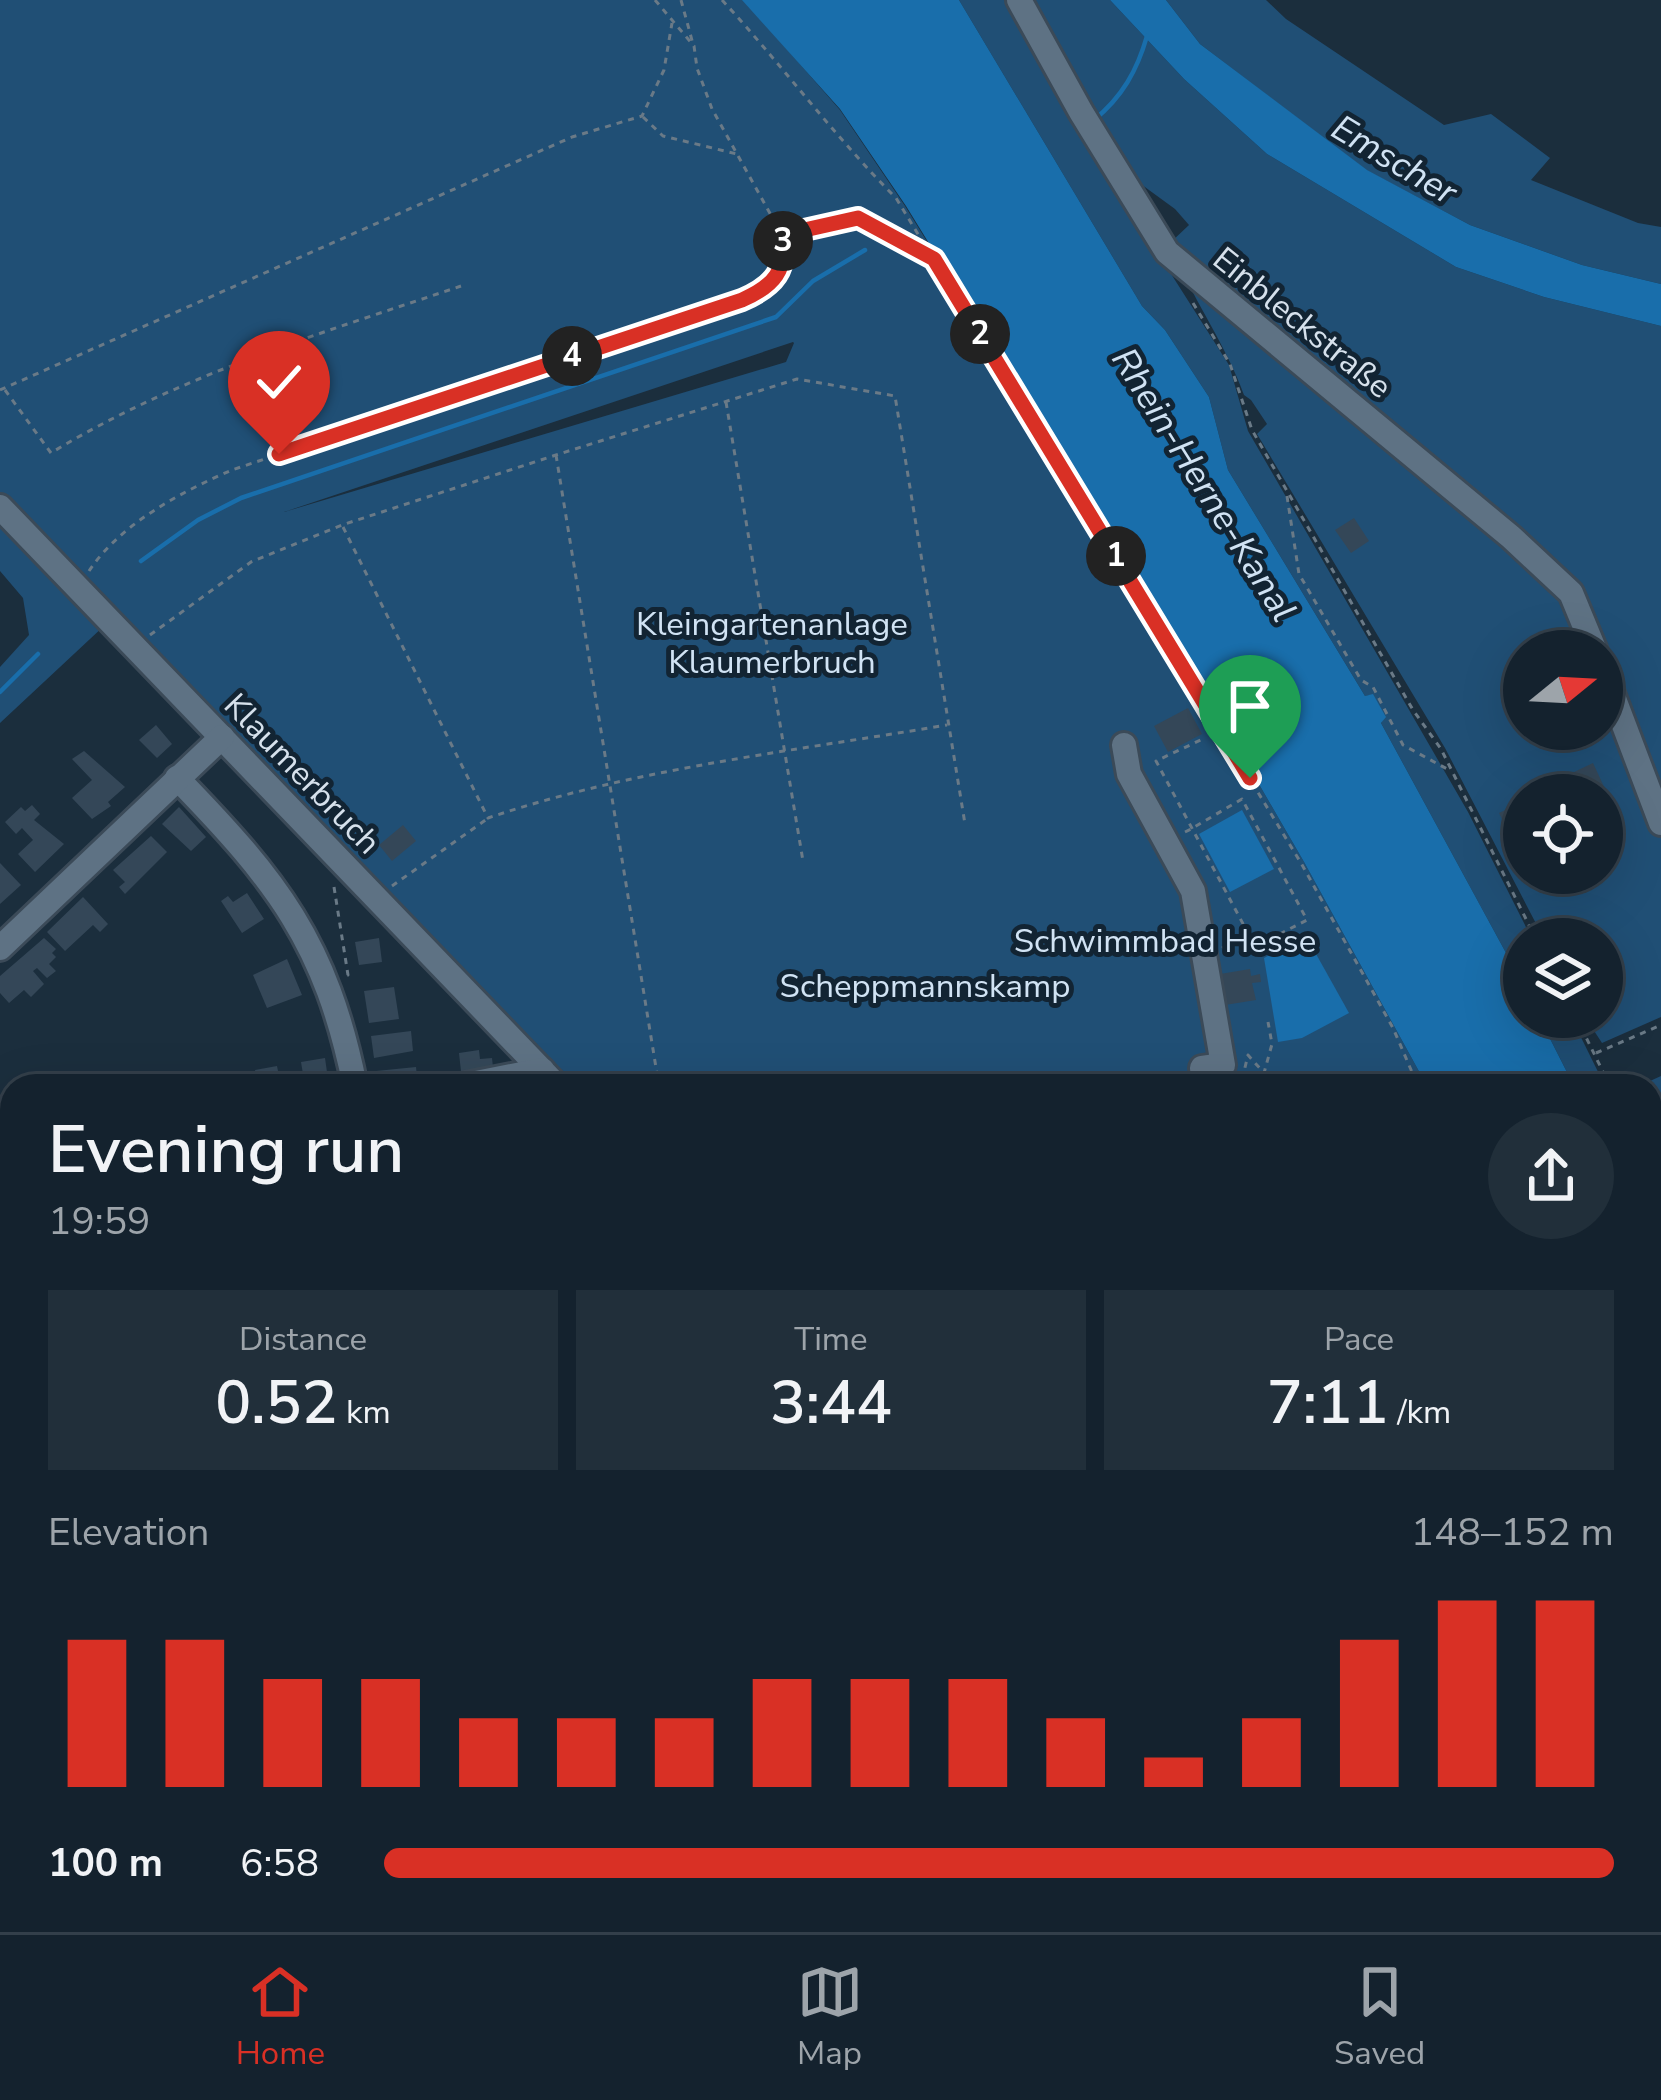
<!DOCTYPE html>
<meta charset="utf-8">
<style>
body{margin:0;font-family:"Nunito Sans",sans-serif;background:#212f3a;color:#f1f3f6;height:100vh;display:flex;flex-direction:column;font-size:45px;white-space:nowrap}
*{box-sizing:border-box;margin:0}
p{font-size:39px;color:#9da4aa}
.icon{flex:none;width:66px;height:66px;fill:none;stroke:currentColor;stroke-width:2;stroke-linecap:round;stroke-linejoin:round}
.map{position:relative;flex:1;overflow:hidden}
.details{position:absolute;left:0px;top:1074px;width:1662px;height:858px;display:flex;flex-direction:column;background:#14222e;border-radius:36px 36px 0 0;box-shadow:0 12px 48px #0002,0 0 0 3px #333f4a}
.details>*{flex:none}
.needle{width:78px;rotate:72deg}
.controls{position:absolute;left:1503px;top:630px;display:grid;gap:24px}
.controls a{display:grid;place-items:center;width:120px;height:120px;border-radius:50%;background:#14222e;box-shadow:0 12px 48px #0002,0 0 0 3px #333f4a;font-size:60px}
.pin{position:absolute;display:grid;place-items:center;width:102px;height:102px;color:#fff;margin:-123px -51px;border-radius:50% 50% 50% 0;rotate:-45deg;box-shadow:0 0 12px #0007}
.pin .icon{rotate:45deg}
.km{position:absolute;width:60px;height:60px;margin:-30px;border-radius:50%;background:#222;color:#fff;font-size:33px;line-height:60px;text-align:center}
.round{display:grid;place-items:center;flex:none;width:126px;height:126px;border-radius:63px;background:#212f3a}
.summary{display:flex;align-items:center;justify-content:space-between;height:204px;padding:0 48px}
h1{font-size:66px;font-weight:600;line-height:90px}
.stats{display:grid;grid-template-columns:repeat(3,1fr);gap:18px;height:204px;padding:12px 48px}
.stats div{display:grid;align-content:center;border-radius:0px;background:#212f3a;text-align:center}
.stats b{font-size:60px;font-weight:600}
.stats small{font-size:33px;font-weight:400}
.stats p{font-size:33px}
.chart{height:336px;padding:24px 48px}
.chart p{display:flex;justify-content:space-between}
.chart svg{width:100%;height:216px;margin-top:12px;stroke:#d93025;stroke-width:6}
ul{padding:0 48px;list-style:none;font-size:39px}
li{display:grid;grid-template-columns:192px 144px 1fr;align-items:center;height:90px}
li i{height:30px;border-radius:15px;background:#d93025}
.tab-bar{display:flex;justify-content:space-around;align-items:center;height:168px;border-top:3px solid #333f4a;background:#14222e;font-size:33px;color:#9da4aa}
.tab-bar a{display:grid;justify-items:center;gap:6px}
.tab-bar .active{color:#d93025}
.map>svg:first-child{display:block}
.green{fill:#204f75;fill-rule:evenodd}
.water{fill:#196eab}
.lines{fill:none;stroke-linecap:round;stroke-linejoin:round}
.stream{stroke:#196eab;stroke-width:4.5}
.building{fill:#344758}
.minor-casing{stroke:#3b4a58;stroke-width:30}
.major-casing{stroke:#3b4a58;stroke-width:36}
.path{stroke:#6a7a87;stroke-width:3;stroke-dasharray:6 6;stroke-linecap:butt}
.minor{stroke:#5e7284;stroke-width:24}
.major{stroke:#4e8bbc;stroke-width:30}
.rail-casing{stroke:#7d8c99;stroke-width:9}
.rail{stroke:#122433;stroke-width:4.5;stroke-dasharray:14;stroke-linecap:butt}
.major-bridge-casing{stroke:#3b4a58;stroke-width:36;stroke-linecap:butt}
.major-bridge{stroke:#4e8bbc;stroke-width:30}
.route-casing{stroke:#fff;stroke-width:24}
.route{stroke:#d93025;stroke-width:15}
.labels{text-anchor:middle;stroke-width:10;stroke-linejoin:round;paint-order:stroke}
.street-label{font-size:33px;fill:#d6e1ec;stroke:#122433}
.park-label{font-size:33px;fill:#d1e3f4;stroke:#122433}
.water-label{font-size:36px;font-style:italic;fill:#d0e2f3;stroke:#122433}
</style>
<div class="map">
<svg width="1661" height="1932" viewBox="0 0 1661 1932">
<rect width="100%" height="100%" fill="#1b2e3d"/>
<g class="green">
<path d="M0,0H744L840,110L905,206L1202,686L1304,862L1427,1086H570L376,903L105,625L0,723V667L29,635L23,598L0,571ZM794,343L786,362L284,512L793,342Z"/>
<path d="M959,0H1004L1049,82L1229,365L1248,431L1468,812L1532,939H1524V986L1381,723L1385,716L1373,695L1365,696L1228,470L1209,397L1165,330L1142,306Z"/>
<path d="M1024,0H1110L1184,79L1267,154L1456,267L1544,297L1661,326V1017L1602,1043L1585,1017H1602V939H1544L1445,748L1257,434L1267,424L1251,400L1244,395C1225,342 1190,296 1170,243L1189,225L1175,209L1127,174ZM1524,651H1602V729H1524ZM1524,795H1602V873H1524Z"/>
<path d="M1166,0H1266L1286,19L1444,125L1491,114L1550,158L1531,180L1638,223L1661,227V284L1582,265L1470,225L1366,170L1200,44Z"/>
<path d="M1539,1017H1571L1605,1086H1574Z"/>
<path d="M1661,1076V1240L1650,1242V1175L1657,1185L1650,1165V1086H1639Z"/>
<path d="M1650,1525L1661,1547V1932H1495L1421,1920H1650Z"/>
<path d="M1021,1920C1109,1920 1197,1916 1282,1932H1027Z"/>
</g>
<g class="water">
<path d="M742,0H959L1142,306L1165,330L1209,397L1228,470L1365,696L1373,694L1386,717L1381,723L1524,986V1017H1539L1574,1086H1427L1304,862L1202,686L906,206L840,109Z"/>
<path d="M1110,0H1166L1200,44L1367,170L1470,225L1582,265L1661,284V326L1544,297L1456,267L1267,154L1184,79Z"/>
<path d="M1242,810L1274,869L1230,892L1199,834Z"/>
<path d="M1306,936L1349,1013L1302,1038L1278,1042L1264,958Z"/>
<path d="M1650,1258L1661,1281V1547L1650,1525Z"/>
</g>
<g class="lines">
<g class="stream">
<path d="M1094,120C1122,97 1137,71 1147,36"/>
<path d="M141,561L198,520L241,498L776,317L813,281L865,250"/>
<path d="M0,692L38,654"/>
</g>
</g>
<g class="building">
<path d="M1354,518L1369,541L1351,553L1335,530Z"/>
<path d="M1188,708L1202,734L1168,752L1154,726Z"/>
<path d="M156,725L172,744L157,758L139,740Z"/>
<path d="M84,751L125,787L108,802L111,806L92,819L72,798L92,780L72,759Z"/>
<path d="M1593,763L1606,791L1598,795H1538L1577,777L1574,772Z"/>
<path d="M1524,801V829L1510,836L1499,813Z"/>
<path d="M32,805L40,814L34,820L64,844L35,872L18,854L33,840L22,828L16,834L5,822L21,807L25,811Z"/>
<path d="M179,807L206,837L191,851L162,824Z"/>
<path d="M403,825L416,841L392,861L379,845Z"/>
<path d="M151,836L167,852L125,894L119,887L125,882L113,870Z"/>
<path d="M0,863L21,885L0,904Z"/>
<path d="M247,893L264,919L242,933L221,901L228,896L233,902Z"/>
<path d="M83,897L108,924L100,932L93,925L65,951L47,932Z"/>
<path d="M44,938L56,949L52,953L56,957L49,964L56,971L47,978L37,968L33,971L44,984L31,997L24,990L9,1003L0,993V976Z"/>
<path d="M379,938L382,962L359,965L355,942Z"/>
<path d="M287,959L302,995L267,1008L253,975Z"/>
<path d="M1250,969L1251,976L1260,974L1261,982L1252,983L1256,1000L1225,1005L1220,974Z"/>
<path d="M394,987L399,1019L369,1023L364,991Z"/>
<path d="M411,1031L413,1051L374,1058L371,1036Z"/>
<path d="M479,1050L480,1059L492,1058L494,1076L462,1081L459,1053Z"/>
<path d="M325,1058L329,1086H305L301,1062Z"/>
<path d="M277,1066L281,1086H258L255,1070Z"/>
<path d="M416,1067L418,1086H379L376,1071Z"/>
<path d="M12,1458V1490L0,1492V1460Z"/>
<path d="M395,1920H484L486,1932H380L378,1923Z"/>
<path d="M536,1920H568L570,1932H538Z"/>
</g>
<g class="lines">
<defs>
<g id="minor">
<path d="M1019,0L1081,112L1167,252L1511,537L1571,593L1595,651"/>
<path d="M0,507L557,1086"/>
<path d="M1602,667L1661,823"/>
<path d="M1124,745L1129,774L1193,891L1223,1065L1202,1068L1204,1086"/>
<path d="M177,778C277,881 326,942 355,1086"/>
<path d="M0,948L222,737"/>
<path d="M466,1085L542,1070"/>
<path d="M0,1182L12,1180"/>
<path d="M0,1300L12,1298"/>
<path d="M0,1443L12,1441"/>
<path d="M909,1920L956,1928H990"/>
<path d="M0,1930L20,1920"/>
<path d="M702,1932L773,1920"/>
</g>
<path id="major" d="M0,1552L12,1549"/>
</defs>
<use href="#minor" class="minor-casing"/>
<use href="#major" class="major-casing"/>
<g class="path">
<path d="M655,0L694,46L697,68L712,109L782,235L858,218L934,259"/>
<path d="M681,0L693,44"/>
<path d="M722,0C782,65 834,136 896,198L1301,863L1393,1028L1418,1086"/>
<path d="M643,117L663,136L737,154"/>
<path d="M1193,303L1230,364L1252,430L1413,710L1441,749L1536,939"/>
<path d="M0,390L572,137L642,116L664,70L672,23"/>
<path d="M5,390L51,453C177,376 322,333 461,286"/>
<path d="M726,402L803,861"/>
<path d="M556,455L659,1086"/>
<path d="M1287,496L1299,574L1361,680L1373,687L1403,745L1449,770"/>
<path d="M343,527L488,818C636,768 794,751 947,725"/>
<path d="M89,571C120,524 181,492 232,470L758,293C782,276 787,263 782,235"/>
<path d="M150,635L251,562L342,525L556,455L797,379L895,396L965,824"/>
<path d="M1185,832L1191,829L1242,799L1307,920L1254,947L1249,935L1156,761L1205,738"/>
<path d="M392,886L487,819"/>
<path d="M334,887L348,975L345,976"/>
<path d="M1222,948L1246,936"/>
<path d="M1576,1017L1610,1086"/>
<path d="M1596,1053L1661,1025"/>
<path d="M1097,1086L1178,1072"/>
<path d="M1234,1086L1241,1084L1248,1055L1264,1073L1272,1044L1268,1022"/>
<path d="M1650,1166L1661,1188"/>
<path d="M1650,1223L1661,1207"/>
<path d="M1650,1545L1661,1568"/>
<path d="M1650,1595L1661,1604"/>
<path d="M1650,1830L1661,1866"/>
<path d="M1650,1878L1661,1875"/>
</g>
<use href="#minor" class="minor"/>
<use href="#major" class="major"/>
<defs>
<g id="rail">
<path d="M0,1680L12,1682"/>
<path d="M0,1713L12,1716"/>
<path d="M1286,1920L1355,1932"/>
<path d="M1364,1920L1436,1932"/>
</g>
</defs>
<use href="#rail" class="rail-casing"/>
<use href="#rail" class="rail"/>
<defs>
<path id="major-bridge" d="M1650,1262L1661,1260"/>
</defs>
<use href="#major-bridge" class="major-bridge-casing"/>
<use href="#major-bridge" class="major-bridge"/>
</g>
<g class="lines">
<defs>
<path id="route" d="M279,454L742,300C774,286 788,270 782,235L858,218L934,259L1250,778"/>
</defs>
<use href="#route" class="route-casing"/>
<use href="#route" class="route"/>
</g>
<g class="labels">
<g class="street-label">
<text transform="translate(1303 322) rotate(39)" y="12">Einbleckstraße</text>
<text transform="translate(303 773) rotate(46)" y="12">Klaumerbruch</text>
</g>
<g class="park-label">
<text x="772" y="635">Kleingartenanlage<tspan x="772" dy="38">Klaumerbruch</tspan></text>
<text x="1165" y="952">Schwimmbad Hesse</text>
<text x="925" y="997">Scheppmannskamp</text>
</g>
<g class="water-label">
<text transform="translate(1395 159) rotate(31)" y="13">Emscher</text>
<text transform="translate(1205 484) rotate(58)" y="13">Rhein-Herne-Kanal</text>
</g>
</g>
</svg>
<div class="controls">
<a><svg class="needle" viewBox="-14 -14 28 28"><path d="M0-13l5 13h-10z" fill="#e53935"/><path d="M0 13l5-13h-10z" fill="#9da4aa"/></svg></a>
<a><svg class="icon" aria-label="locate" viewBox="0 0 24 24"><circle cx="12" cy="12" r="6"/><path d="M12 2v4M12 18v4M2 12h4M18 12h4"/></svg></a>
<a><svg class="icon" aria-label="layers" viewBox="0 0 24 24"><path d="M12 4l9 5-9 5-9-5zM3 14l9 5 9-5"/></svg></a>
</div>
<div class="pin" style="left:1250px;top:778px;background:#1e9e55"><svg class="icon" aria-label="arrive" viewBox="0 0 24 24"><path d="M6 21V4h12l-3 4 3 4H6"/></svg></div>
<div class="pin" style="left:279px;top:454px;background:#d93025"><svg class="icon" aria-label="check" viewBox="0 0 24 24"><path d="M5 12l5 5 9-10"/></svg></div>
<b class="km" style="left:1116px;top:556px">1</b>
<b class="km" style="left:980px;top:334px">2</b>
<b class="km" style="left:783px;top:241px">3</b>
<b class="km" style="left:572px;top:356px">4</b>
<section class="details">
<div class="summary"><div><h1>Evening run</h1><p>19:59</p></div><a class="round"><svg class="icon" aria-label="share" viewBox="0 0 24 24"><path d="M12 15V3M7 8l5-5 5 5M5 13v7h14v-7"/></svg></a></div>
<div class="stats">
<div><p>Distance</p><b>0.52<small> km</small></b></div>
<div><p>Time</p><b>3:44</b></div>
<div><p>Pace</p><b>7:11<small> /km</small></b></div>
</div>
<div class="chart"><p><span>Elevation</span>148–152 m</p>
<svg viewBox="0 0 160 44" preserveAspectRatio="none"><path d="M5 44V14M15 44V14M25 44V22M35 44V22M45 44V30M55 44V30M65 44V30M75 44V22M85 44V22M95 44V22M105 44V30M115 44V38M125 44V30M135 44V14M145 44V6M155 44V6"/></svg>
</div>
<ul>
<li><b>100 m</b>6:58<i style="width:100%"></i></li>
</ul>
</section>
</div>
<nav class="tab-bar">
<a class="active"><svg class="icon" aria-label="home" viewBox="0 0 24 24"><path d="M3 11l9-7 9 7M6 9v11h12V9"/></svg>Home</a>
<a><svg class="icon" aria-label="map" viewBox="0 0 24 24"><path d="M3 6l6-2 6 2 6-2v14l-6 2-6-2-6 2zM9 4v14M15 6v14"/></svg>Map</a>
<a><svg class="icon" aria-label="saved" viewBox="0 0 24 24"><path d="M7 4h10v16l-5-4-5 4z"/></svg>Saved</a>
</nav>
